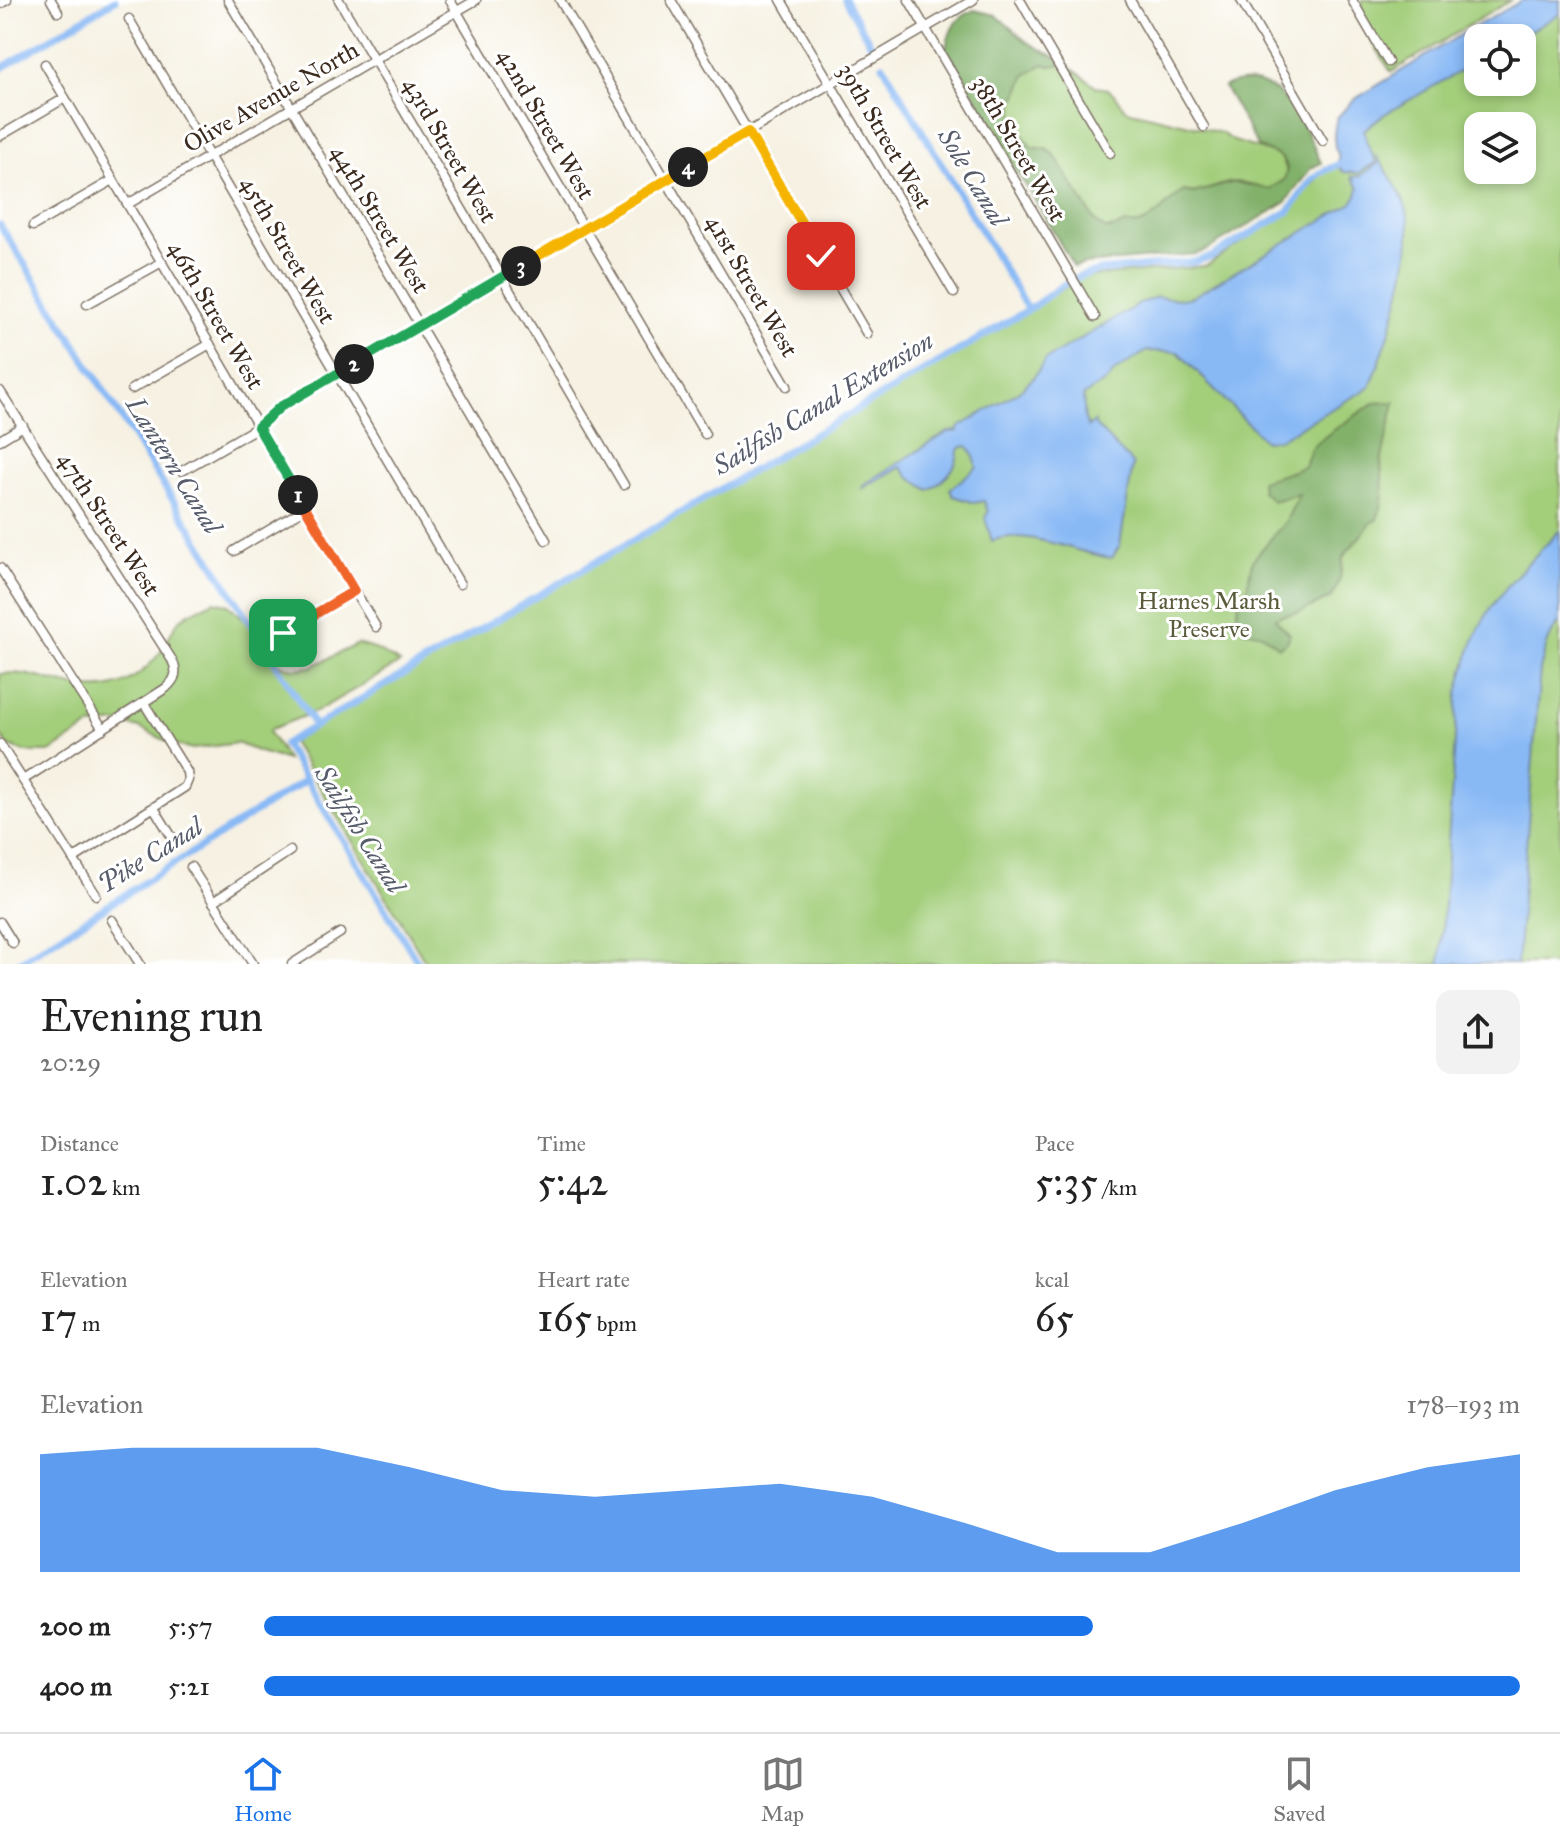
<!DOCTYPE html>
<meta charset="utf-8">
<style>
body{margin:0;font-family:"IM FELL Great Primer",serif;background:#f2f2f2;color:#222;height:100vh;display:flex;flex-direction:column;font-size:30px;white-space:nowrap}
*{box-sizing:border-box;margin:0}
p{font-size:26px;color:#767676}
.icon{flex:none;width:44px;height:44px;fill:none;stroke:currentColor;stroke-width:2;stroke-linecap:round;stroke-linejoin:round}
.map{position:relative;height:964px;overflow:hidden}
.sheet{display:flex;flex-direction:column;background:#fff;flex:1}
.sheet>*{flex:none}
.buttons{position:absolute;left:1464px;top:24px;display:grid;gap:16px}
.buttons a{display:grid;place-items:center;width:72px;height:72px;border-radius:16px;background:#fff;box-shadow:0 4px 12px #0003;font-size:40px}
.pin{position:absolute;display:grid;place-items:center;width:68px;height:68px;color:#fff;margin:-34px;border-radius:16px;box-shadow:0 4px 12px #0006}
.km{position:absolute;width:40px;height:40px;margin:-20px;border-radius:50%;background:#222;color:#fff;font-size:22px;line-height:40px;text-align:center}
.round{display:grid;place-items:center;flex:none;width:84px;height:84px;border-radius:16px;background:#f2f2f2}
.summary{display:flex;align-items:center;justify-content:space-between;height:136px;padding:0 40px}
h1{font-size:44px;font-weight:600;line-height:60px}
.metrics{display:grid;grid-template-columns:repeat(3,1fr);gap:12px;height:136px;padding:8px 40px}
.metrics div{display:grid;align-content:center}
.metrics b{font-size:40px;font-weight:600}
.metrics small{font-size:22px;font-weight:400}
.metrics p{font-size:22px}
.chart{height:224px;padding:16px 40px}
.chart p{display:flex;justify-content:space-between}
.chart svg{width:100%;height:144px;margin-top:8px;fill:#1a73e8;opacity:.7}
ul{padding:0 40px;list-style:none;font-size:26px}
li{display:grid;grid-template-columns:128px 96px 1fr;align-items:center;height:60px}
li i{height:20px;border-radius:10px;background:#1a73e8}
.tabs{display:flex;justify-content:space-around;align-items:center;height:112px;border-top:2px solid #e0e0e0;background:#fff;font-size:22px;color:#767676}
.tabs a{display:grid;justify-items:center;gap:4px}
.tabs .active{color:#1a73e8}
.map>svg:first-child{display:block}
.green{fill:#a3ce7a;stroke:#6f7c4c;stroke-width:2;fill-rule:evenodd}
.forest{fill:#82b16a;stroke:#5e6e44;stroke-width:2}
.water{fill:#89b9f5;stroke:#62728a;stroke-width:2}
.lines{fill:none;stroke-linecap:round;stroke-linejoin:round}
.canal{stroke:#89b9f5;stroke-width:7}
.street-casing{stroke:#7c7063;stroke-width:11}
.street{stroke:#fff;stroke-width:8}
.split-1-casing{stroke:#fff;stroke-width:16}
.split-2-casing{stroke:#fff;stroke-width:16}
.split-3-casing{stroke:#fff;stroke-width:16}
.split-4-casing{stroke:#fff;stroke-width:16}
.split-5-casing{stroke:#fff;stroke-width:16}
.split-1{stroke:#f0652b;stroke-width:10}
.split-2{stroke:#22a559;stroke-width:10}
.split-3{stroke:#22a559;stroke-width:10}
.split-4{stroke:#f5b400;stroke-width:10}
.split-5{stroke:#f5b400;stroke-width:10}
.labels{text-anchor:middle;stroke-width:6;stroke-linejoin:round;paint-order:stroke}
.street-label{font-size:24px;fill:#3b2a1e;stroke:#fff}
.park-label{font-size:24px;fill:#5a5b3a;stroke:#fff}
.water-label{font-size:26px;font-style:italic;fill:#565c69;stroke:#fff}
</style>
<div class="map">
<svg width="1560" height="964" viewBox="0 0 1560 964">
<rect width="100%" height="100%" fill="#fff"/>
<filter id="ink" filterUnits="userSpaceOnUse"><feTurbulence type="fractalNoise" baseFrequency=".0125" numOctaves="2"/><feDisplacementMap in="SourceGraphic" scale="16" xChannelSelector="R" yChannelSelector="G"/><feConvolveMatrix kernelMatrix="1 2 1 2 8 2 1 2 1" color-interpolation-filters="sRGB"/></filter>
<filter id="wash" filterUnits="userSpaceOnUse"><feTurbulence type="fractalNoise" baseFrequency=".006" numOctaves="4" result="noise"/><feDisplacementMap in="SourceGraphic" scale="32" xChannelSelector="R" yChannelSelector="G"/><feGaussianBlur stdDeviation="1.8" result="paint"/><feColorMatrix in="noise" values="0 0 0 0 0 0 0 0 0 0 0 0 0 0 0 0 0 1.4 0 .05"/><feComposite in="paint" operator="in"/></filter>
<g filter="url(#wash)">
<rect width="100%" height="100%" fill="#f6f1e2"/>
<g class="green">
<path d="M1362,0H1511L1391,72C1380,53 1355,21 1362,0Z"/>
<path d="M1560,1V964H427L292,742L1083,277L1206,266L1289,210L1318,177L1361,151L1359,121L1478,50V82H1522V38H1498ZM1478,126H1522V170H1478Z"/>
<path d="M1044,64L1050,66L1066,64L1097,87L1107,89L1115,95L1125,109L1131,111L1206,129L1221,133L1234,141L1279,155C1285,164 1291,173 1281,183C1266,197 1250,181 1233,182C1216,184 1201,196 1184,191C1169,200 1159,216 1142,223C1136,226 1130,224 1123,226C1109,229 1106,233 1095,221L1054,155L1046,149L1031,147L1018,128L1014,117V102L1026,75Z"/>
<path d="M214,601L227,604L248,622L274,659L282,665L295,669L311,667L358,644L377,650L400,663L317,711L271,729L269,732L287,760L259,752L237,743L193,749L175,745L140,728L118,723L91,726L50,752H25L9,746L0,735V674C39,668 73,697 115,686C131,682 148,668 159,654C166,645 170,632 178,622C186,612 203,607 214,601Z"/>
</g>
<g class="forest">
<path d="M974,10L996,15L1027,42L1061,60L1064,64L1050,66L1044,64L1026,75L1014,102V117L1018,128L1031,147L1046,149L1054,155L1095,221C1107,234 1109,229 1123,225C1130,223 1136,226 1142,223C1159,216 1169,200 1184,191L1193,193L1235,182L1269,189L1284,180C1294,159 1275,153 1259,148L1224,87C1278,63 1304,124 1321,163L1311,168L1285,203L1205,251L1196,254L1085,264L1074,267L1032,195L1001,148L989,120L957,65L945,50C951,28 953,20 974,10Z"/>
<path d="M1395,402L1381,462L1383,493L1381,508L1377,519L1371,523L1343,557L1340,579L1332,597L1303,611L1280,616L1275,619L1290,634L1287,642L1279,647L1262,634L1243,630L1237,615L1239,602L1247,588L1252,561L1286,521L1299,494L1273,501L1262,491L1261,481C1276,476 1291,473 1305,466L1311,448L1331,432L1374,403Z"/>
</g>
<g class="water">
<path d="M1523,0H1560V14L1518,38H1478V61L1383,115L1364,130L1367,143L1376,162L1359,173L1344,172L1339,167L1338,154L1335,147L1334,136L1335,126L1337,118L1352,101L1455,38Z"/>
<path d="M1376,155C1388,174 1404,194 1408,216C1415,260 1387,345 1370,387L1279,439L1265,441L1178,352L1147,351L1114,372L1108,380L1083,396L1085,420L1088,427L1095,421V425L1133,464L1120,545L1112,558C1077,554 1025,527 992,541L985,518L988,512L984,501L975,503L953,496L950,489L977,467L973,454L968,446L962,447L958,451C958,469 944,481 929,490L909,477L901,467L861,489L865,484L948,432L958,431V428L1019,391L1033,378L1045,360L1143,302L1156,297L1181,299L1192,297L1352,203L1357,195L1359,188L1352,177L1360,176L1377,164L1379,161Z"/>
<path d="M1560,530V622C1548,636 1544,653 1540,670L1517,964H1440L1458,693C1465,666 1473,635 1489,611C1508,581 1536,556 1560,530Z"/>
</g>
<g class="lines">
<g class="canal">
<path d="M845,0L873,48"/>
<path d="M883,65L1028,310"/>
<path d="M0,69L115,0"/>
<path d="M0,225L315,726"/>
<path d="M16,964L306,780"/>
<path d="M419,964L284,744L1028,310L1063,285L1081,276L1099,271L1194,262L1211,257L1289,211L1312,179L1322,172L1346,161"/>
</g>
</g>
</g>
<g filter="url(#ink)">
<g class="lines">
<defs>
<g id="street">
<path d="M51,0L58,12"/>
<path d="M228,0L546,540"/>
<path d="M339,0L624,485"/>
<path d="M450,0L705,434"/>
<path d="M560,0L787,386"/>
<path d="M671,0L867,334"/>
<path d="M781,0L954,293"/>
<path d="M909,0L1095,317"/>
<path d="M1020,0L1110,153"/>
<path d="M1130,0L1204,127"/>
<path d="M1241,0L1323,141"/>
<path d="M1352,0L1388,62"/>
<path d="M0,4L7,0"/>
<path d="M129,19L460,584"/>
<path d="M45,64L376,627"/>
<path d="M0,136L65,98"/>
<path d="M128,204L476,0"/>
<path d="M33,226L113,180"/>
<path d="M87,304L162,262"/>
<path d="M132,389L210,344"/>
<path d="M0,391L172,660C178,672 176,679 166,688L23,780"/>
<path d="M0,440L23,426"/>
<path d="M182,471L258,427L280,407L973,0"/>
<path d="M234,551L306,508"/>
<path d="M0,568L103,729"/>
<path d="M283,633L354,591"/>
<path d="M0,744L96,895"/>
<path d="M154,808L175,842"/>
<path d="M73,859L185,787L188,780L187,772L144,703"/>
<path d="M191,867L253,964"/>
<path d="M213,902L290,851"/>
<path d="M112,920L140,964"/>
<path d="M0,922L13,943"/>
<path d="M292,964L340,933"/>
</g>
</defs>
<use href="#street" class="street-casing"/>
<use href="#street" class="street"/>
</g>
</g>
<g class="lines" filter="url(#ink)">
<defs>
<path id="split-1" d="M283,633L354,591L298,495"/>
<path id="split-2" d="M298,495L258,427L280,407L354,364"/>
<path id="split-3" d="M354,364L521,266"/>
<path id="split-4" d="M521,266L688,167"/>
<path id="split-5" d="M688,167L748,132L821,256"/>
</defs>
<use href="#split-1" class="split-1-casing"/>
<use href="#split-2" class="split-2-casing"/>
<use href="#split-3" class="split-3-casing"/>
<use href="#split-4" class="split-4-casing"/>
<use href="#split-5" class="split-5-casing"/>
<use href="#split-1" class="split-1"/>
<use href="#split-2" class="split-2"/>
<use href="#split-3" class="split-3"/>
<use href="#split-4" class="split-4"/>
<use href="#split-5" class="split-5"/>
</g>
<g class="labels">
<g class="street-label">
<text transform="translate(271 97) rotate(-30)" y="8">Olive Avenue North</text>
<text transform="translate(546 124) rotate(60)" y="8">42nd Street West</text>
<text transform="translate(885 136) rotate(60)" y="8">39th Street West</text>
<text transform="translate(1019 149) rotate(60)" y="8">38th Street West</text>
<text transform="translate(450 150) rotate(60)" y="8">43rd Street West</text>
<text transform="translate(380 219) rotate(59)" y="8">44th Street West</text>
<text transform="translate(288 250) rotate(60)" y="8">45th Street West</text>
<text transform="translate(752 286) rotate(60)" y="8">41st Street West</text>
<text transform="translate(216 315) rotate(60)" y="8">46th Street West</text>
<text transform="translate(109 524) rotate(57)" y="8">47th Street West</text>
</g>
<g class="park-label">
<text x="1209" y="609">Harnes Marsh<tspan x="1209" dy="28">Preserve</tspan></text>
</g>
<g class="water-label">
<text transform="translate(973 177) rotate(59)" y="9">Sole Canal</text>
<text transform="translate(823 403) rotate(-31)" y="9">Sailfish Canal Extension</text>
<text transform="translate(174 465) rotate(58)" y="9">Lantern Canal</text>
<text transform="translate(360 829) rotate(58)" y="9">Sailfish Canal</text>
<text transform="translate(150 855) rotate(-32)" y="9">Pike Canal</text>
</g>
</g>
</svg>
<div class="buttons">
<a><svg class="icon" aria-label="locate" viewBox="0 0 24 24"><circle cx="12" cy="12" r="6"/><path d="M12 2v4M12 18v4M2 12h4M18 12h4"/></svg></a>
<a><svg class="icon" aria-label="layers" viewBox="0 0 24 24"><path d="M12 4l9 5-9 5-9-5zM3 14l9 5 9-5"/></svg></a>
</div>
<div class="pin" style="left:283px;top:633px;background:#1e9e55"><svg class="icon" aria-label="arrive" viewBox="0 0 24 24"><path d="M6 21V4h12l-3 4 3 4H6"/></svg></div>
<div class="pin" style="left:821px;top:256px;background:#d93025"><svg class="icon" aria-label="check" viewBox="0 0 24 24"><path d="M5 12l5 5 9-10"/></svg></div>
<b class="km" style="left:298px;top:495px">1</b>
<b class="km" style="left:354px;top:364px">2</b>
<b class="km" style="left:521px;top:266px">3</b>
<b class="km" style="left:688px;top:167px">4</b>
</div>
<section class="sheet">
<div class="summary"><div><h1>Evening run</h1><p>20:29</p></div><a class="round"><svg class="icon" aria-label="share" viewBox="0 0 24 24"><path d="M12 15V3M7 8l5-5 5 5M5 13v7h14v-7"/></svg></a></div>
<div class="metrics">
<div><p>Distance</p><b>1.02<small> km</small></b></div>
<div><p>Time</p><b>5:42</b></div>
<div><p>Pace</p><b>5:35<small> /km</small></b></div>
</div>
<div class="metrics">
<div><p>Elevation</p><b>17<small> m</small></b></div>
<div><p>Heart rate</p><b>165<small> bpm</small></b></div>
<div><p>kcal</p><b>65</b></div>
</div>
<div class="chart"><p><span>Elevation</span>178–193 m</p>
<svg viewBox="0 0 160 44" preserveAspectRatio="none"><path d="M0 44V8L10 6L20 6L30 6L40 12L50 19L60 21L70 19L80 17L90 21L100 29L110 38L120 38L130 29L140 19L150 12L160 8V44z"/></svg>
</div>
<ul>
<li><b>200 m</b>5:57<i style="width:66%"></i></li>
<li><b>400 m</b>5:21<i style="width:100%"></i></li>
</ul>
</section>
<nav class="tabs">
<a class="active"><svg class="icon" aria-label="home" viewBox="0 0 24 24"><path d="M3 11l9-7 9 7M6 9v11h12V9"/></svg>Home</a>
<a><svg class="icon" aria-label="map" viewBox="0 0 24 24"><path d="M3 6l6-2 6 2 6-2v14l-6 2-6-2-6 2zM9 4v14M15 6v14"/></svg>Map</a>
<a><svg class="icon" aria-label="saved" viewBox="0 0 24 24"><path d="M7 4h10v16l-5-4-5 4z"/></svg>Saved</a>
</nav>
